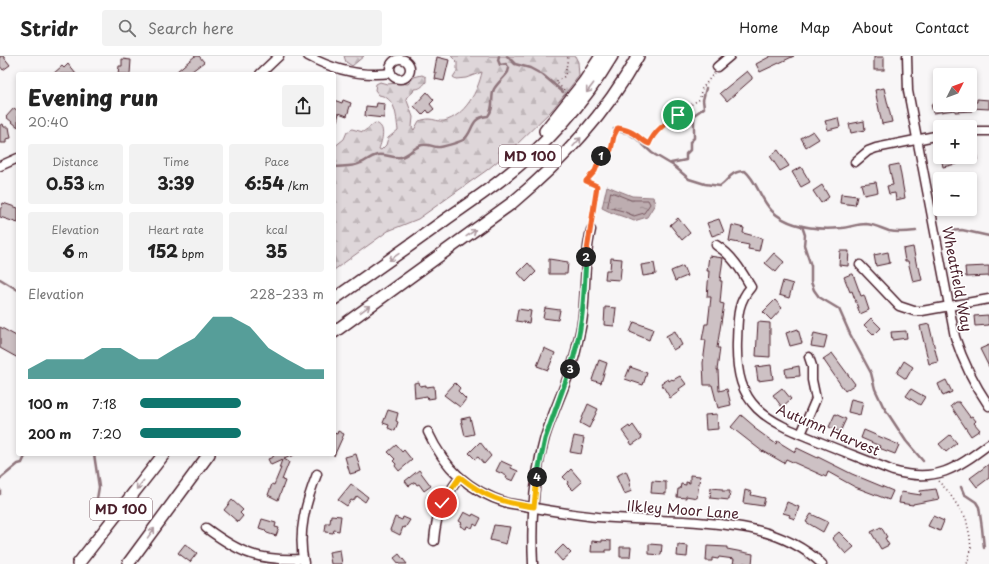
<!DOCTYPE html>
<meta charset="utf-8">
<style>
body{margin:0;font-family:"Playpen Sans",sans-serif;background:#f2f2f2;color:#222;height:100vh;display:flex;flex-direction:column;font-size:15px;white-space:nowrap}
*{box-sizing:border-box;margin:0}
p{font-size:13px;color:#767676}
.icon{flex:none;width:22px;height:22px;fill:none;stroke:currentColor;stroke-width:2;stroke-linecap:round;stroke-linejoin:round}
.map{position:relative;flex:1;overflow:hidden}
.panel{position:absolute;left:16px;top:16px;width:320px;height:384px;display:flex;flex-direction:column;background:#fff;border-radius:4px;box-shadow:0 2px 6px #0003}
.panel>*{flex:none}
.needle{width:26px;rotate:48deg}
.tools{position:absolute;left:933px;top:12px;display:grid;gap:8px}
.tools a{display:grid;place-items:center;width:44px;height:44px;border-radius:4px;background:#fff;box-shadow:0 2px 6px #0003;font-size:20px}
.pin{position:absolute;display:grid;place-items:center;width:34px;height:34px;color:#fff;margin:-17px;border:2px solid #fff;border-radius:50%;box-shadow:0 1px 4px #0007}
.km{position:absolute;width:20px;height:20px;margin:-10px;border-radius:50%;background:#222;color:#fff;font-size:11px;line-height:20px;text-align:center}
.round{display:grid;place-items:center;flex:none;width:42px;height:42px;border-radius:4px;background:#f2f2f2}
.overview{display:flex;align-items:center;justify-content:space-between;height:68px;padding:0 12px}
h1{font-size:22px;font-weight:800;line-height:30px}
.stats{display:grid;grid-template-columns:repeat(3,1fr);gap:6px;height:68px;padding:4px 12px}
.stats div{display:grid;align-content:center;border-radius:4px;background:#f2f2f2;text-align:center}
.stats b{font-size:17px;font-weight:800}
.stats small{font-size:11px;font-weight:400}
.stats p{font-size:11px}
.chart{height:112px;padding:8px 12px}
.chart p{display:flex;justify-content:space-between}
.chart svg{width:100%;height:72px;margin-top:4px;fill:#0f766e;opacity:.7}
ul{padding:0 12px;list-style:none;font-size:13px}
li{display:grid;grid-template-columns:64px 48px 1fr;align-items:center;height:30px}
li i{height:10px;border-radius:5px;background:#0f766e}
header{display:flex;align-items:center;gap:24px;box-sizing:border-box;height:56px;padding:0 20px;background:#fff;border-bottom:1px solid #e0e0e0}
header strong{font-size:19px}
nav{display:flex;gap:22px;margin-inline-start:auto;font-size:14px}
.search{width:280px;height:36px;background:#f2f2f2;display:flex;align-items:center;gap:10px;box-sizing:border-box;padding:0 14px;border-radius:4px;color:#767676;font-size:15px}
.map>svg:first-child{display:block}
.forest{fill:url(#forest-firs);stroke:#947a82}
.water{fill:url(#water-ripples);stroke:#8f747b}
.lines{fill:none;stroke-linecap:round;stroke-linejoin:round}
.shore{stroke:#785860;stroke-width:1}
.stream{stroke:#8f747b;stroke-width:2.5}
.building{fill:#cdc1c4;stroke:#4a1f2b}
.minor-casing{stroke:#4a1f2b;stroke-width:11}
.highway-casing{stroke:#4a1f2b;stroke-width:14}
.path{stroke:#4a1f2b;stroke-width:1.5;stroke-dasharray:1 3;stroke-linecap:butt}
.minor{stroke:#fff;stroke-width:8}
.highway{stroke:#fff;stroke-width:11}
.oneway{stroke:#ae9aa0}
.split-1-casing{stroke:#fff;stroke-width:8}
.split-2-casing{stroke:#fff;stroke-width:8}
.split-3-casing{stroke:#fff;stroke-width:8}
.split-4-casing{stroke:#fff;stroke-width:8}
.split-5-casing{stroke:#fff;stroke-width:8}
.split-6-casing{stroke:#fff;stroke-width:8}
.split-1{stroke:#f0652b;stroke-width:5}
.split-2{stroke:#f0652b;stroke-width:5}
.split-3{stroke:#22a559;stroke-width:5}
.split-4{stroke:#22a559;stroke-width:5}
.split-5{stroke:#f5b400;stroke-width:5}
.split-6{stroke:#f5b400;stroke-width:5}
.labels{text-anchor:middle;stroke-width:3;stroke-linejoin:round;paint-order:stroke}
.shield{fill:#fff;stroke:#80626b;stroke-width:1}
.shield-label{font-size:13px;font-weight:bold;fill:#4a1f2b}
.street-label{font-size:14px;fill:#4a1f2b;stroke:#fff}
</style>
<header>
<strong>Stridr</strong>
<div class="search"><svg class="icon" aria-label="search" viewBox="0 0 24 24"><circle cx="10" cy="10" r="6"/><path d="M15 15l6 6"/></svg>Search here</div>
<nav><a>Home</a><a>Map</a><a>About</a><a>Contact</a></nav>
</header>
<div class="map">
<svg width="989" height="508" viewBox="0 0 989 508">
<defs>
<pattern id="forest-firs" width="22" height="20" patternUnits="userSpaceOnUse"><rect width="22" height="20" fill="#ded6d9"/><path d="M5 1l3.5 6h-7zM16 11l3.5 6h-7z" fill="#c0b7ba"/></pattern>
<pattern id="water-ripples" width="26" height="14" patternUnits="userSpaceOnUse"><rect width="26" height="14" fill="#bdadb0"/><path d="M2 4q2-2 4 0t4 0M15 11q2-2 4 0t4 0" fill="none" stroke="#9c8c8f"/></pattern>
</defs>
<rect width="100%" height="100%" fill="#f8f6f7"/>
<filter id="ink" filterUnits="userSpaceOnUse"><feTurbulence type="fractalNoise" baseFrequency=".025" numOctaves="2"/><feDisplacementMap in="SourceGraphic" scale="8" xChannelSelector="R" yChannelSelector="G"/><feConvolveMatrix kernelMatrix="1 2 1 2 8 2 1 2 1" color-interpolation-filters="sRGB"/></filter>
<g filter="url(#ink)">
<g class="forest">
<path d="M344,0H364L352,10L346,6Z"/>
<path d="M451,0H575L578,6L579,20L552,54L511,94L487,114L418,163L388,175L334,214V91L344,83L347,76L352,73L363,76L375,67C387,70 382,84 379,93L381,94L386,89L388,82L398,74C396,59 396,42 379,39L375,34L376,28L380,26L387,28L398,27L408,28L414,21L422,19L426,21V26C422,31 420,33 414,33L413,36L406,42L413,61L412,71L414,74L419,65C422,64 426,63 429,63C434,63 439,66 444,65C465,60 478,35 482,16L466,22L456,23L453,21L457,15V6Z"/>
</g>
<path class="water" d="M607,130L632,140L653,141L655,148L647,161L634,165C624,160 612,158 602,152Z"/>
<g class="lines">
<path class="shore" d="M611,136L631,144H648L650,148L644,157L634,160L623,155L608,151Z"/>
<g class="stream">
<path d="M507,0L515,8L530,12L543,19L563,36"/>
<path d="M614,73L616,75L628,77L637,83L652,97L674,110L689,123L705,128L720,130C730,123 730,115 745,115C757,125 760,143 772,155C790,172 818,174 842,172C850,171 858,168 866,168C876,169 880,172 889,175C898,177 907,176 916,175"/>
<path d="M671,107L686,104V98L690,94V86L694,82V59L704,52L703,44L706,32"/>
<path d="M334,111C342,110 354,111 361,107C367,105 369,101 377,99C385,97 393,103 401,101C409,99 414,91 422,89C428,88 431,90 437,91C441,92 459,86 463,84C474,77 469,61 488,60C495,52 490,42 494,33C498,26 504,22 508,16L509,12L506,8L500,9L498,4L499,0"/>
<path d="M802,170L805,179L804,189L811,210V226L814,234L819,241L839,253L850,278L871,317L875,333L883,350L906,385L923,405"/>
<path d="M948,175L962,174L989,180"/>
<path d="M0,223L18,234"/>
<path d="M94,398L99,431L97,443V451"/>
<path d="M0,423L18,408L22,407L26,398"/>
<path d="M961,431L964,438L976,446L979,451L982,472L984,492"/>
<path d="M0,434V438"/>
</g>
</g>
<g class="building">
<path d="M0,0H3L10,9L3,14L0,10Z"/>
<path d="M195,0H199L204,6L188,18H179L177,15Z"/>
<path d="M771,0H794L760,16L756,8Z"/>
<path d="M437,1L449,4L444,25L435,23L436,17H434Z"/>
<rect x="874" y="1" width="10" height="13"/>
<path d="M122,3L131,4L130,18H118L119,10H122Z"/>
<path d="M68,8L76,18H53L62,10L64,12Z"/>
<path d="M747,15L752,21V23L727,45L720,37Z"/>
<path d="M884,32L892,66L882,68L875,34Z"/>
<path d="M427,36L434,44L430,48L434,53L429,57L427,54L422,59L414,50Z"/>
<path d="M977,43L989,44V53L971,52L972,55L955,56V54L933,57L931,48L940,47V49H970V46H977Z"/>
<path d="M334,44L342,47L343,44L351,47L347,60L339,57L336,70H334Z"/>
<path d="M377,47L385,48L384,62L365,60L366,50L376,51Z"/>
<path d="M14,52L18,55V71L6,61Z"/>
<path d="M838,62L840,71L828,74L825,65Z"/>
<path d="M864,65L865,74L851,77L849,68Z"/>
<path d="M3,68L4,71H9L11,82L6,83V87H0V69Z"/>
<path d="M813,75L819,83L806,91L801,82Z"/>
<path d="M977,93L978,103L943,111L941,101H970V94Z"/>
<path d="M778,94L789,110L780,115L770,100Z"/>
<path d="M899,108L905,142L896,144L895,137L889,138L887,130L893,129L889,110Z"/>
<path d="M801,111L810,126L801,131L792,116Z"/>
<path d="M876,126L878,136L864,139L861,128Z"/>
<path d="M822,129L829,141L821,147L813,135Z"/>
<path d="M841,138L857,140L855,149L840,147Z"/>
<path d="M3,147L18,152V167L0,161V154Z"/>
<path d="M678,162L690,177L682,184L670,169Z"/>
<path d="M719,163L724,176L712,180L707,167Z"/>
<path d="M732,169L744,172L743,177L762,182L759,195L748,193L749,189L729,185Z"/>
<path d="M913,191L917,211H919L922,224L913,226L908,205H905L903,193Z"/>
<path d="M840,195H849L848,210L839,209Z"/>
<path d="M888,196L890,207L876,210L874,199Z"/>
<path d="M774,197L784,206L776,216L765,207Z"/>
<path d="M709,200L723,202L720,225H722L720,247L724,248L717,292H720L717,314H718L719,335L727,333L731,349L718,352L712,329H704L703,307L706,284H702L705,268H708L711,241H707L709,215H707Z"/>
<path d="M611,202L622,203L620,224L605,223L606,214H610Z"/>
<path d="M549,203L568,206L567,218H549Z"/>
<path d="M528,207L536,216L526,226L518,217Z"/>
<path d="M654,207L656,218L643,220L641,209Z"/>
<path d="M683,210L687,220L675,225L671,215Z"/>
<path d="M989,210V220L966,221L965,211Z"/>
<path d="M851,218H853L861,240L864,239L869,254L860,258L852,235L850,236L844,221Z"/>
<path d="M783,225L793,228L789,242L779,239Z"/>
<path d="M775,244L782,252L771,264L763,256Z"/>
<path d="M605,251L616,252L614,270L604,269Z"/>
<path d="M545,252L560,254L558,264L543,262Z"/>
<path d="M518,253L531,255L529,267L516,265Z"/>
<path d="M988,259L989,269L975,270L974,260Z"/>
<path d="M871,262L881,272L874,279L864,269Z"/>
<path d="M634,266L653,273L649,284L630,276Z"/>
<path d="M758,266L770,267V301L756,300Z"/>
<path d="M929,268L938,306L929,308L920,270Z"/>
<path d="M0,271L18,281V302L0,292Z"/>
<path d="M798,273L802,287L790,290L786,277Z"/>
<path d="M675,275L682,289L673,294L666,280Z"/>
<path d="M906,275L907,282L892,284L891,276Z"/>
<path d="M814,277L827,280L824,292L811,290Z"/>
<path d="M989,289V311L980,293Z"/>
<path d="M544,292L555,297L548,314L537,310Z"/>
<path d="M832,297L855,328L845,335L823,303Z"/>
<path d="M599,304L607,307L601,327L592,324Z"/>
<path d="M904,305L913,311L906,323L897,317Z"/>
<path d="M771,309L773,323L758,325L756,311Z"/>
<path d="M799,310L800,320L786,321L785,313Z"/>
<path d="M630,311L647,317L643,329L625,323Z"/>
<path d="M680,320L686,328L679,333L680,335L670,342L661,327L668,323L669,325L672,323L673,324Z"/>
<path d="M946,324L952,336L943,340L938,328Z"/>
<path d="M419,326L420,330L426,329V331L434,330L435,342L428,343L427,340L415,342L414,327Z"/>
<path d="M455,327L460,332L458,335L466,343L460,351L444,339Z"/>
<path d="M782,332L791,343L782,351L773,339Z"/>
<path d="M911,333L925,341L920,349L906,340Z"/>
<path d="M851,343L863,346L860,359L848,356Z"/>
<path d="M956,346H959L970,361L972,360L976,365L974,367L980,374L971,380L951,350Z"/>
<path d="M588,348L598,353L589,372L580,367Z"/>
<path d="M388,354L398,357L396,365L398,366L395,375L388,372L389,369L383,367Z"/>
<path d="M717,358L718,373L706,374L705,359Z"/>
<path d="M835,358L846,363L840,376L829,371Z"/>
<path d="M741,359L755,371L754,372L776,388L777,385L795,396L797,392L818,402V401L852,418L893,435L889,444L855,431L828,416L826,421L786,403L784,407L763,395V396L731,371Z"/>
<path d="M470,361L474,378L465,380L461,363Z"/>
<path d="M633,369L642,382L632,389L622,375L629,370L630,372Z"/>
<path d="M864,374L899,389L895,398L879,392L880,390L861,382Z"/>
<path d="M338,375L344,378L334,400V377L337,378Z"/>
<path d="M950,379L957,387L946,396L939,388Z"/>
<path d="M574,380L584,382L581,398L570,396Z"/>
<path d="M480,386L491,400L484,408L478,401L475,403L469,397Z"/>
<path d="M396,389L402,396L404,394L412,404L399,415L395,410L396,408L393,405L395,403L388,396Z"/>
<path d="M274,398H296L284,403L289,406L282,424L285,425L278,444L268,439L272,428L274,429L281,412H279L282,404L271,409L268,403L273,401Z"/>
<path d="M356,398L361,415L350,418L345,401Z"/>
<path d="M501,405L512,410L511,412L518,415L513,425L506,422L507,420L496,415Z"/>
<path d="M989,408V422L977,431L970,422Z"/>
<path d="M571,413L582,426L573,434L567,428L568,426L563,421Z"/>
<path d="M419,414L431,430L424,435L419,428L417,429L415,426L409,430L405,425Z"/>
<path d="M626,415L631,427L629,428L632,435L624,438L616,420Z"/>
<path d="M690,419L700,420L697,442L686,440V442L677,441L678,433H680L681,428L686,429V426L690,427Z"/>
<path d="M652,425L666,426V438L651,437Z"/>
<path d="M351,428L368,441L365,446L357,440L353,445L351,444L347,450L338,444Z"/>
<path d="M711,432L722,433V435H730L729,444L710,442Z"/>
<path d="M936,433L939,443L913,448V449L899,447L901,436L921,439L920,435Z"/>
<path d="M745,434L752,436L751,439L765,442L763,450L743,447Z"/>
<path d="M232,444L243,454L240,457L243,460L238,466L224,454Z"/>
<path d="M787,446L799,451L795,463L789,461L790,459L783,457Z"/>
<path d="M464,456L472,460L473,458L481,462L477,470L474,468L472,472L467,470L466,473L460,470L462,467L459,465Z"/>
<path d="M811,458L828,466L823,476L806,466Z"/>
<path d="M331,459L341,460L339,475L334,474L333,477L325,476L326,467H330Z"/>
<path d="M933,460L944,465L940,475L928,470Z"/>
<path d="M395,461L402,464L403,461L410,464L405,472L403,471L400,479L390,474Z"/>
<path d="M262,463L276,467L275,471L279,472L276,480L267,477L265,475V474L259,472Z"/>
<path d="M494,469L510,471L506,488L490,484Z"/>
<path d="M881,471L887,481L885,482L889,489L881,493L871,476Z"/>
<path d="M839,476L854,491L846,498L832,482Z"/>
<path d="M602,484L611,485V494H606V496H591L592,485L602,486Z"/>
<path d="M185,488L197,497L190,506L178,497Z"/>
<path d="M649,488L662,489L661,499L649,498Z"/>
<path d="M563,489L571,497L562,505L555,497Z"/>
<path d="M678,489L688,490L687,501L677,500Z"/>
<path d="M707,490L727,491V493L753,498L752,508L743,507V508H733L734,503L719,501L718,503L712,502V505H706Z"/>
<path d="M620,491H631L630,501H620Z"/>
<path d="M340,494L342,508H331L329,496Z"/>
<path d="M399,498L407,508H399L394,502Z"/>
</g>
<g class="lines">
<defs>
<g id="minor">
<path d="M308,0C334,14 361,21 391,17"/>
<path d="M907,0L908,35L955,281C963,306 974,328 989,350"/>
<circle cx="400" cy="13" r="10"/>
<path d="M717,11L730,0"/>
<path d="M260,18L279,0"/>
<path d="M970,75H989"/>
<path d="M855,106L868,95L876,92L940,79"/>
<path d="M0,110L18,102"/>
<path d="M716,189C732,199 741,214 751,231C736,248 738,264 737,286C735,352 765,364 820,386C844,396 869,405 893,415C936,427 956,413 989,388"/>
<path d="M860,209L899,250L914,255H922L989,243"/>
<path d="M428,376C445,413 469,435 507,447C537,452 567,458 598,461C626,463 654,464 683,465C732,468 784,472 822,508"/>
<path d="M801,378L816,343L812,324V310L809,301"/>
<path d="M206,472C241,498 259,505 303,503"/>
<path d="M434,485C436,458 443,443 460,421"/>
<path d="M304,507C297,477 306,446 317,418"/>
<path d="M533,508C531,466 533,422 545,381C554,352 569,324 576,295C578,283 582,271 583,259C586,231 584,202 591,174"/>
</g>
<g id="highway">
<path d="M545,75L584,26L601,0"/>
<path d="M334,243C371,217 408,191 445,164C462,152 480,140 497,127C542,93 583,49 612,0"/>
<path d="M334,276L512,147C563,104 605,59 638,0"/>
<path d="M78,508L164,398"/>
<path d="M128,508L209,398"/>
</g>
</defs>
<use href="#minor" class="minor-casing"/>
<use href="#highway" class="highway-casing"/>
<g class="path">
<path d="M564,34L556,26L565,20L568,0"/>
<path d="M591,167L597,130L587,125L595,115L603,96L611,94L613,80L618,72C623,73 628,74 633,77C639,80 643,86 649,88C656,71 684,53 700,43L701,34L714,17"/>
<path d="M938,425L947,434L966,462L970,481L971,494L967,508"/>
</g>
<use href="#minor" class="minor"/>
<use href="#highway" class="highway"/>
</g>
<defs><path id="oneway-shaft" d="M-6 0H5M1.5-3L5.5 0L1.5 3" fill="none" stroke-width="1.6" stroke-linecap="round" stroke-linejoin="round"/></defs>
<g class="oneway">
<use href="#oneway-shaft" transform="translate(590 32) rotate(127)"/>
<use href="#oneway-shaft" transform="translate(577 86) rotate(-48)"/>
<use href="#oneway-shaft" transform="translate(471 177) rotate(-36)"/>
<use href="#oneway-shaft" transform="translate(394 201) rotate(145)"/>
<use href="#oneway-shaft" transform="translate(365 253) rotate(-36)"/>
<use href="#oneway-shaft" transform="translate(140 429) rotate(128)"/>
<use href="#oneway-shaft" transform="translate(151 477) rotate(-54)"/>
</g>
</g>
<g class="lines" filter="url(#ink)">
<defs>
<path id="split-1" d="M601,100L603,96L611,94L614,80L618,72C623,73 628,74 633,77C639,80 643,86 649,88C654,75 666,67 678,59"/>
<path id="split-2" d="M586,201L597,130L586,125L595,115L601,100"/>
<path id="split-3" d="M570,313C583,275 584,240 586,201"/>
<path id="split-4" d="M537,421L545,383L570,313"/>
<path id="split-5" d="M459,422L460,421C486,442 501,446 534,451L537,421"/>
<path id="split-6" d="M442,447L459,422"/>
</defs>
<use href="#split-1" class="split-1-casing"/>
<use href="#split-2" class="split-2-casing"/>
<use href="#split-3" class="split-3-casing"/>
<use href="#split-4" class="split-4-casing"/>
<use href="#split-5" class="split-5-casing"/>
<use href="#split-6" class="split-6-casing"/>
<use href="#split-1" class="split-1"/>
<use href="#split-2" class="split-2"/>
<use href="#split-3" class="split-3"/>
<use href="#split-4" class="split-4"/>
<use href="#split-5" class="split-5"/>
<use href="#split-6" class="split-6"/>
</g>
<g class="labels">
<g class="shield">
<rect x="499" y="89" width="62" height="22" rx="3"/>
<rect x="90" y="442" width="62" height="22" rx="3"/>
</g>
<g class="shield-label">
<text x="530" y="105">MD 100</text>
<text x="121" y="458">MD 100</text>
</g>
<g class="street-label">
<text transform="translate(957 223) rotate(79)" y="5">Wheatfield Way</text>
<text transform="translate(828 374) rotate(23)" y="5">Autumn Harvest</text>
<text transform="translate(683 454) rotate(4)" y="5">Ilkley Moor Lane</text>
</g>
</g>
</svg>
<div class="tools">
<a><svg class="needle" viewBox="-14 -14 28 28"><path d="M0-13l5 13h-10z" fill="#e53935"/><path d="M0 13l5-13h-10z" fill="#767676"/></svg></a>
<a>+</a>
<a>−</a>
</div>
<div class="pin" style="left:678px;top:59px;background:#1e9e55"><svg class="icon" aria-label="arrive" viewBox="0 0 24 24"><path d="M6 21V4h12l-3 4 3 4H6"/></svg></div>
<div class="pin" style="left:442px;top:447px;background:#d93025"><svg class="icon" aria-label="check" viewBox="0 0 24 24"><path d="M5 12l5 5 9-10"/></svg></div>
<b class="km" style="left:601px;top:100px">1</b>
<b class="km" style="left:586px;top:201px">2</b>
<b class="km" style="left:570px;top:313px">3</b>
<b class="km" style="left:537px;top:421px">4</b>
<section class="panel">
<div class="overview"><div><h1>Evening run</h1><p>20:40</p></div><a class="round"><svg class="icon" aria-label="share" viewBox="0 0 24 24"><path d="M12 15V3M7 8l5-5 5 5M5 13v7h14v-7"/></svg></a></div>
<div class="stats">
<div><p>Distance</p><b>0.53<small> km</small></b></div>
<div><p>Time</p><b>3:39</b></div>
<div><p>Pace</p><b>6:54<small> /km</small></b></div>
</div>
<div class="stats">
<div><p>Elevation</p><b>6<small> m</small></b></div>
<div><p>Heart rate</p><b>152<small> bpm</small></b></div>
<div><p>kcal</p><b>35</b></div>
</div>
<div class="chart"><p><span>Elevation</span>228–233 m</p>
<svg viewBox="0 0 160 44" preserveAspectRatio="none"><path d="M0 44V38L10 32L20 32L30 32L40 25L50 25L60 32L70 32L80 25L90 19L100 6L110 6L120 12L130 25L140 32L150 38L160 38V44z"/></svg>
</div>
<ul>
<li><b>100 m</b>7:18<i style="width:55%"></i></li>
<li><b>200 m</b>7:20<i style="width:55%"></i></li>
</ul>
</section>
</div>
